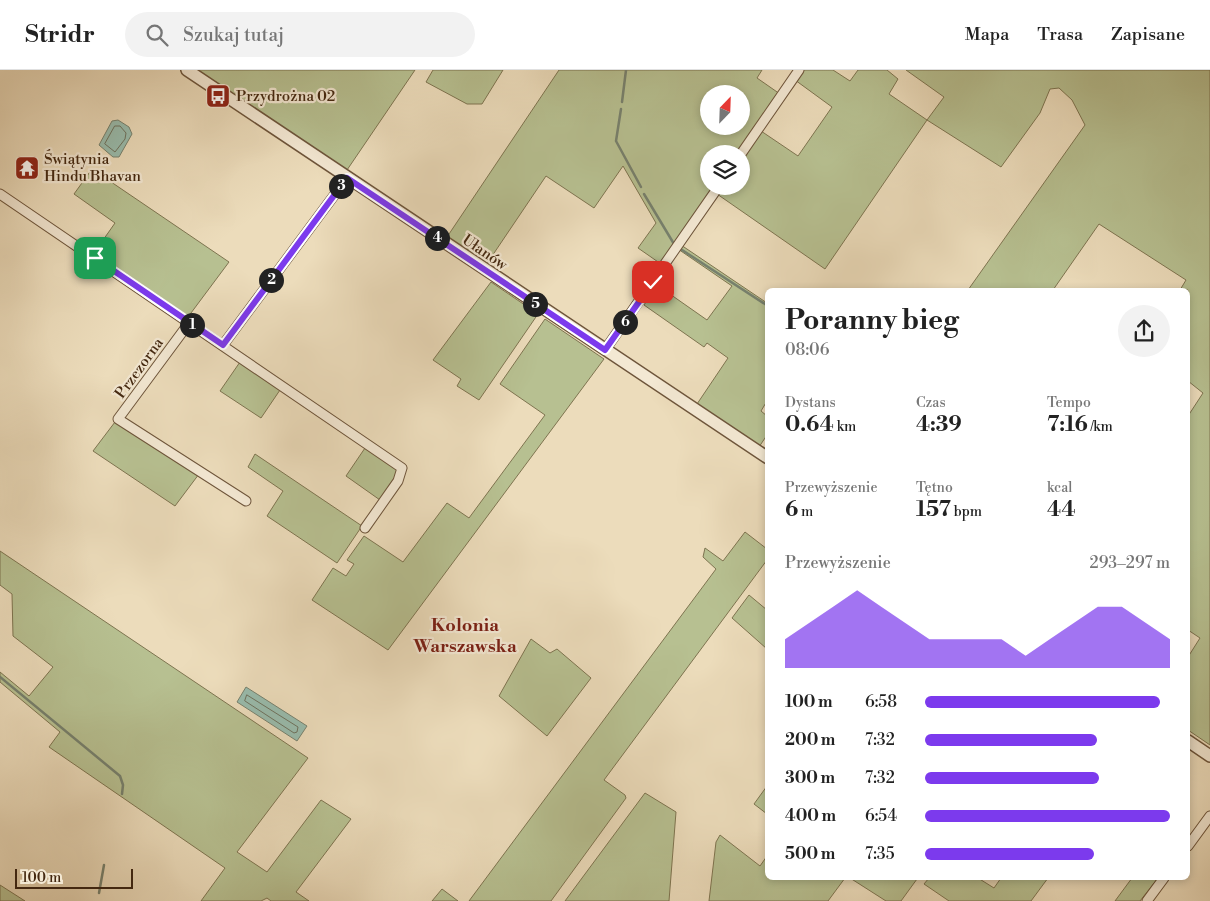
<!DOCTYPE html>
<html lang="pl">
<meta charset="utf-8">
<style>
body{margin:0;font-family:"Libre Bodoni",serif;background:#f2f2f2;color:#222;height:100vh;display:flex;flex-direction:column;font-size:19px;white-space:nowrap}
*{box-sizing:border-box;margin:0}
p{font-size:16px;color:#767676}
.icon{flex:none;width:28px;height:28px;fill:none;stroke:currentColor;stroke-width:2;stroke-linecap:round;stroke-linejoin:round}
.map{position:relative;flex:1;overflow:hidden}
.sheet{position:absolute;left:765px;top:218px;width:425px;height:592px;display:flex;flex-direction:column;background:#fff;border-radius:8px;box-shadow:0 2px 8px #0003}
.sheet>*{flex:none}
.needle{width:32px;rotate:23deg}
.controls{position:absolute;left:700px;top:15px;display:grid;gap:10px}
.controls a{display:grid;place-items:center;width:50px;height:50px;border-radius:50%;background:#fff;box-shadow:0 2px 8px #0003;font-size:25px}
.scale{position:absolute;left:15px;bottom:12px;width:118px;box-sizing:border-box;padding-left:5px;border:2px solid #442810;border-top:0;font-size:14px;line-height:18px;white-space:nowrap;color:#442810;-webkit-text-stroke:4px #f3e8d3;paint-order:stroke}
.pin{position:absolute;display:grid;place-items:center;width:42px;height:42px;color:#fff;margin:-21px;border-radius:10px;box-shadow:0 2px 8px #0006}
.km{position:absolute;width:25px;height:25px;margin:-12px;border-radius:50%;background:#222;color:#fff;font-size:14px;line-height:25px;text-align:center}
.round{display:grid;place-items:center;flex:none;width:52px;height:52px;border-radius:26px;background:#f2f2f2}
.summary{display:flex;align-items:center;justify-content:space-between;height:85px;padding:0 20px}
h1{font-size:28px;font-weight:800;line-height:38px}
.metrics{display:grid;grid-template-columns:repeat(3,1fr);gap:8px;height:85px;padding:5px 20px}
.metrics div{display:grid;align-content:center}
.metrics b{font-size:21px;font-weight:800}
.metrics small{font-size:14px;font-weight:400}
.metrics p{font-size:14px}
.chart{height:140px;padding:10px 20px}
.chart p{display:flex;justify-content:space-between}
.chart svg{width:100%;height:90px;margin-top:5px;fill:#7c3aed;opacity:.7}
ul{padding:0 20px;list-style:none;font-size:16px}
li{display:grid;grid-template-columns:80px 60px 1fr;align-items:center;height:38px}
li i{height:12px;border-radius:6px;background:#7c3aed}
header{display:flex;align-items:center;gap:30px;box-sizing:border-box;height:70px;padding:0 25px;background:#fff;border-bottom:1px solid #e0e0e0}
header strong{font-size:24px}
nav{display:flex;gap:28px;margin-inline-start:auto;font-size:18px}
.search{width:350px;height:45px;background:#f2f2f2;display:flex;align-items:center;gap:12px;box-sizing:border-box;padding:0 18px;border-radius:28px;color:#767676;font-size:19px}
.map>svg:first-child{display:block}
.green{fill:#b7c091;stroke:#7e7450;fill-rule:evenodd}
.water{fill:#99bcad;stroke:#77816e}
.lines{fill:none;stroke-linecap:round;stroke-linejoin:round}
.shore{stroke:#6e725e;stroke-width:1}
.stream{stroke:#77816e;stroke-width:2.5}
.minor-casing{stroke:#6e553b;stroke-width:11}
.tertiary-casing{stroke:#6e553b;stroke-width:14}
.minor{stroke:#f3e8d3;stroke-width:9}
.tertiary{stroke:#f3e8d3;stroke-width:11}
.route-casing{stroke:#fff;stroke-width:10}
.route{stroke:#7c3aed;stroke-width:6}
.labels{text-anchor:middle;stroke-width:4.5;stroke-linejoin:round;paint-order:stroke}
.poi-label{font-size:15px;fill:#442810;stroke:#f3e8d3;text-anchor:start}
.street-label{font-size:15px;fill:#442810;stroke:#f3e8d3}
.quarter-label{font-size:18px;font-weight:bold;fill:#7a1f14;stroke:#f3e8d3}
</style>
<header>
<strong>Stridr</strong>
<div class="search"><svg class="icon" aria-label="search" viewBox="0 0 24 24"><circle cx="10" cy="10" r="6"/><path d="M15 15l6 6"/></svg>Szukaj tutaj</div>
<nav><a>Mapa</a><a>Trasa</a><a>Zapisane</a></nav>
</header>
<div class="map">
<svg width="1210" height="831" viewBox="0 0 1210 831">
<rect width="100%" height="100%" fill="#ecdcbb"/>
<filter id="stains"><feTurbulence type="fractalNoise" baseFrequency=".004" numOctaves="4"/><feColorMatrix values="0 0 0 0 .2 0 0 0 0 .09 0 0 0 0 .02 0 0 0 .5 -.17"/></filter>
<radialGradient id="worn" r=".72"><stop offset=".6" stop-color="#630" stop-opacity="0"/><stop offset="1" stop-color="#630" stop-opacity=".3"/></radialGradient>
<g class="green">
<path d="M196,0H415L347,100Z"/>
<path d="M433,0H503L482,34H467L426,12Z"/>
<path d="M559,0H762L757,8L780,24L738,84H709V116H715L661,194L638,178L656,153L623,96L594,138L546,106L486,195L447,167ZM709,24H741V56H709Z"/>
<path d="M802,0H833L850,11L858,0H887L898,9L889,24L927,50L944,27L906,0H1210V675L1188,660V587L1200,568L1188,560V346L1203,323L1188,311V220H1180L1186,210L1099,154L1053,220H968L1085,55L1072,30L1059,18L1050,19L1040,43L1001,97L927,50L825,199L717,124L722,116H741V89L761,61L798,86L832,37L795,10Z"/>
<path d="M92,99L229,192L188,247L94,183L115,153L74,124Z"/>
<path d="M681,175L767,233V331L761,341L767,346V365L759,377L697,334L728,288L707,273L704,277L644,235L657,215L707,250L732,216L678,179Z"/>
<path d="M491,212L538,244L479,330L457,316L461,309L433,290Z"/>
<path d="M545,249L604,289L388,580L312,530L333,498L346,506L354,494L347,490L364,466L403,492L447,433L469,448L545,345L500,314Z"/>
<path d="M240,292L280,320L261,348L220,321Z"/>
<path d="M115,352L199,404L175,436L93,381Z"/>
<path d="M365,378L397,399L398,404L380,430L346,406Z"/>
<path d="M255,384L362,456L337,493L267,446L283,421L248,397Z"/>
<path d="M745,462L767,479V490L604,710L625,725L626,728L551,831H469L716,499L703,487L705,478L723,491Z"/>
<path d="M0,481L308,688L237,782L267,802L321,730L351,749L296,822L309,831H271L267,828L261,831H201L225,798L49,677L60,662L0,612V602L29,626L53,597L13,566L12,524L0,515Z"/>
<path d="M749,525L767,540V579L732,548Z"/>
<path d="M531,569L550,583L557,579L591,608L547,666L499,626Z"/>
<path d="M767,716V744L754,734Z"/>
<path d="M645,723L676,742L669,831H565Z"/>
<path d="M720,765L760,796L767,786L768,808H845L828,831H709L716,772Z"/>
<path d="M850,808H914L917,809L901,831H886Z"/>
<path d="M929,808H978L994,818L1001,808H1048L1031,831H949L924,814Z"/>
<path d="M1132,808H1158L1140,831H1115Z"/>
<path d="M0,815L25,831H0Z"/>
<path d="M442,819L458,831H432Z"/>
</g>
<g class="water">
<path d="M118,50L129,57L132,64L119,87H113L99,75L112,51Z"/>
<path d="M246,617L307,656L297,671L237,632Z"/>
</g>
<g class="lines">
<g class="shore">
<path d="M115,56H120L126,63L125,69L115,82L105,74Z"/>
<path d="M247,625L298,657L297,662L294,663L245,631Z"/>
</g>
<g class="stream">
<path d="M622,32L626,0"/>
<path d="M621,39L616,71L641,117"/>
<path d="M644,124L674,174"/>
<path d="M679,178L768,236"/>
<path d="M0,607L120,706L123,715L122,724"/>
<path d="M99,823L104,795"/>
</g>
<defs>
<g id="minor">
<path d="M741,84L799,0"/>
<path d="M0,124L402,398L398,411L365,458"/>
<path d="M189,253L118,349L246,431"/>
<path d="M223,275L347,108"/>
<path d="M605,280L719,116"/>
<path d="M1188,776L1210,746"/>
<path d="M1147,831L1164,808"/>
</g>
<g id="tertiary">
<path d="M187,0L768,388"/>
<path d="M1188,671L1210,686"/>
</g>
</defs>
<use href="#minor" class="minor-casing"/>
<use href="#tertiary" class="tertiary-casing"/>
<use href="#minor" class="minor"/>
<use href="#tertiary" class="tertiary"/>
</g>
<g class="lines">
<defs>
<path id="route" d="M95,188L223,275L347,108L605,280L653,212"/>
</defs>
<use href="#route" class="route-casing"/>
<use href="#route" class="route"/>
</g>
<defs>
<symbol id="bus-square" viewBox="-11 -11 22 22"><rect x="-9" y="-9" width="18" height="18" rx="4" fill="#8f2418" stroke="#f3e8d3"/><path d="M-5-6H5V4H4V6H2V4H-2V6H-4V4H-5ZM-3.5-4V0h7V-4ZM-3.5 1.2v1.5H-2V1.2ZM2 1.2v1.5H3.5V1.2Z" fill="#fff"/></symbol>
<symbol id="temple-square" viewBox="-11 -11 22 22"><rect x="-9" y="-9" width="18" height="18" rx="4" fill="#8f2418" stroke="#f3e8d3"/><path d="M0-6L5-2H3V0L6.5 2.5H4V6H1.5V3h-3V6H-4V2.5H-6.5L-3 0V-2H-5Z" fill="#fff"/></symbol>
</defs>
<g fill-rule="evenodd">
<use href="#bus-square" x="204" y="12" width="28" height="28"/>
<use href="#temple-square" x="13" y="84" width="28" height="28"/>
</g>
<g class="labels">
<g class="poi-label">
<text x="236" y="31">Przydrożna 02</text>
<text x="44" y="94">Świątynia<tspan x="44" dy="17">Hindu Bhavan</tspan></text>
</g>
<g class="street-label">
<text transform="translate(485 182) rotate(34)" y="5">Ułanów</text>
<text transform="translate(139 298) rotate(-54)" y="5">Przezorna</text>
</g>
<g class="quarter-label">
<text x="465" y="561">Kolonia<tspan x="465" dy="21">Warszawska</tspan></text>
</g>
</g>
<rect width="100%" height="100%" filter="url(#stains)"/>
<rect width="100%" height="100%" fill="url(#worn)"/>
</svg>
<div class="controls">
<a><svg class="needle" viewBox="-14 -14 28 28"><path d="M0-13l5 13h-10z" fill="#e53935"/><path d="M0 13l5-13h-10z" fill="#767676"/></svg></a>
<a><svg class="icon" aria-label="layers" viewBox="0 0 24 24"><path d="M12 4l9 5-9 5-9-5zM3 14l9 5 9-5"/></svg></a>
</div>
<div class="scale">100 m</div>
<div class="pin" style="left:95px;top:188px;background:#1e9e55"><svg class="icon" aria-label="arrive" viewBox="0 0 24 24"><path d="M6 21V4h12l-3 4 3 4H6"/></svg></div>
<div class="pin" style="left:653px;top:212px;background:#d93025"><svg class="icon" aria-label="check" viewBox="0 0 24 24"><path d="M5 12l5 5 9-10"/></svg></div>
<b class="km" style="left:192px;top:255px">1</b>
<b class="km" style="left:271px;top:210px">2</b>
<b class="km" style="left:341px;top:116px">3</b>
<b class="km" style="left:437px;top:168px">4</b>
<b class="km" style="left:535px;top:234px">5</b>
<b class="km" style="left:625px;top:252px">6</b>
<section class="sheet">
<div class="summary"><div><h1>Poranny bieg</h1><p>08:06</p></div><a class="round"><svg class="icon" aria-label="share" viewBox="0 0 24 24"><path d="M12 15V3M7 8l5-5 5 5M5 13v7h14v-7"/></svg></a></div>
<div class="metrics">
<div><p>Dystans</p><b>0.64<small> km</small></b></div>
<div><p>Czas</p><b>4:39</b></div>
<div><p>Tempo</p><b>7:16<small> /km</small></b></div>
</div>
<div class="metrics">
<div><p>Przewyższenie</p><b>6<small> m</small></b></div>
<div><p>Tętno</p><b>157<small> bpm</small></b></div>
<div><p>kcal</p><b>44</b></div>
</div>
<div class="chart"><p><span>Przewyższenie</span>293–297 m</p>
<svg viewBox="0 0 160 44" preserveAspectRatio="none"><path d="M0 44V30L10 22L20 14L30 6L40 14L50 22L60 30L70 30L80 30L90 30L100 38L110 30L120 22L130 14L140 14L150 22L160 30V44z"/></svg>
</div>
<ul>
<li><b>100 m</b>6:58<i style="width:96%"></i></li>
<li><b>200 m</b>7:32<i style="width:70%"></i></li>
<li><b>300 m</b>7:32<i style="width:71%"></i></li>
<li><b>400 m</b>6:54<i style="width:100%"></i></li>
<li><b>500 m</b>7:35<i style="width:69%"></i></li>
</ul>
</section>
</div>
